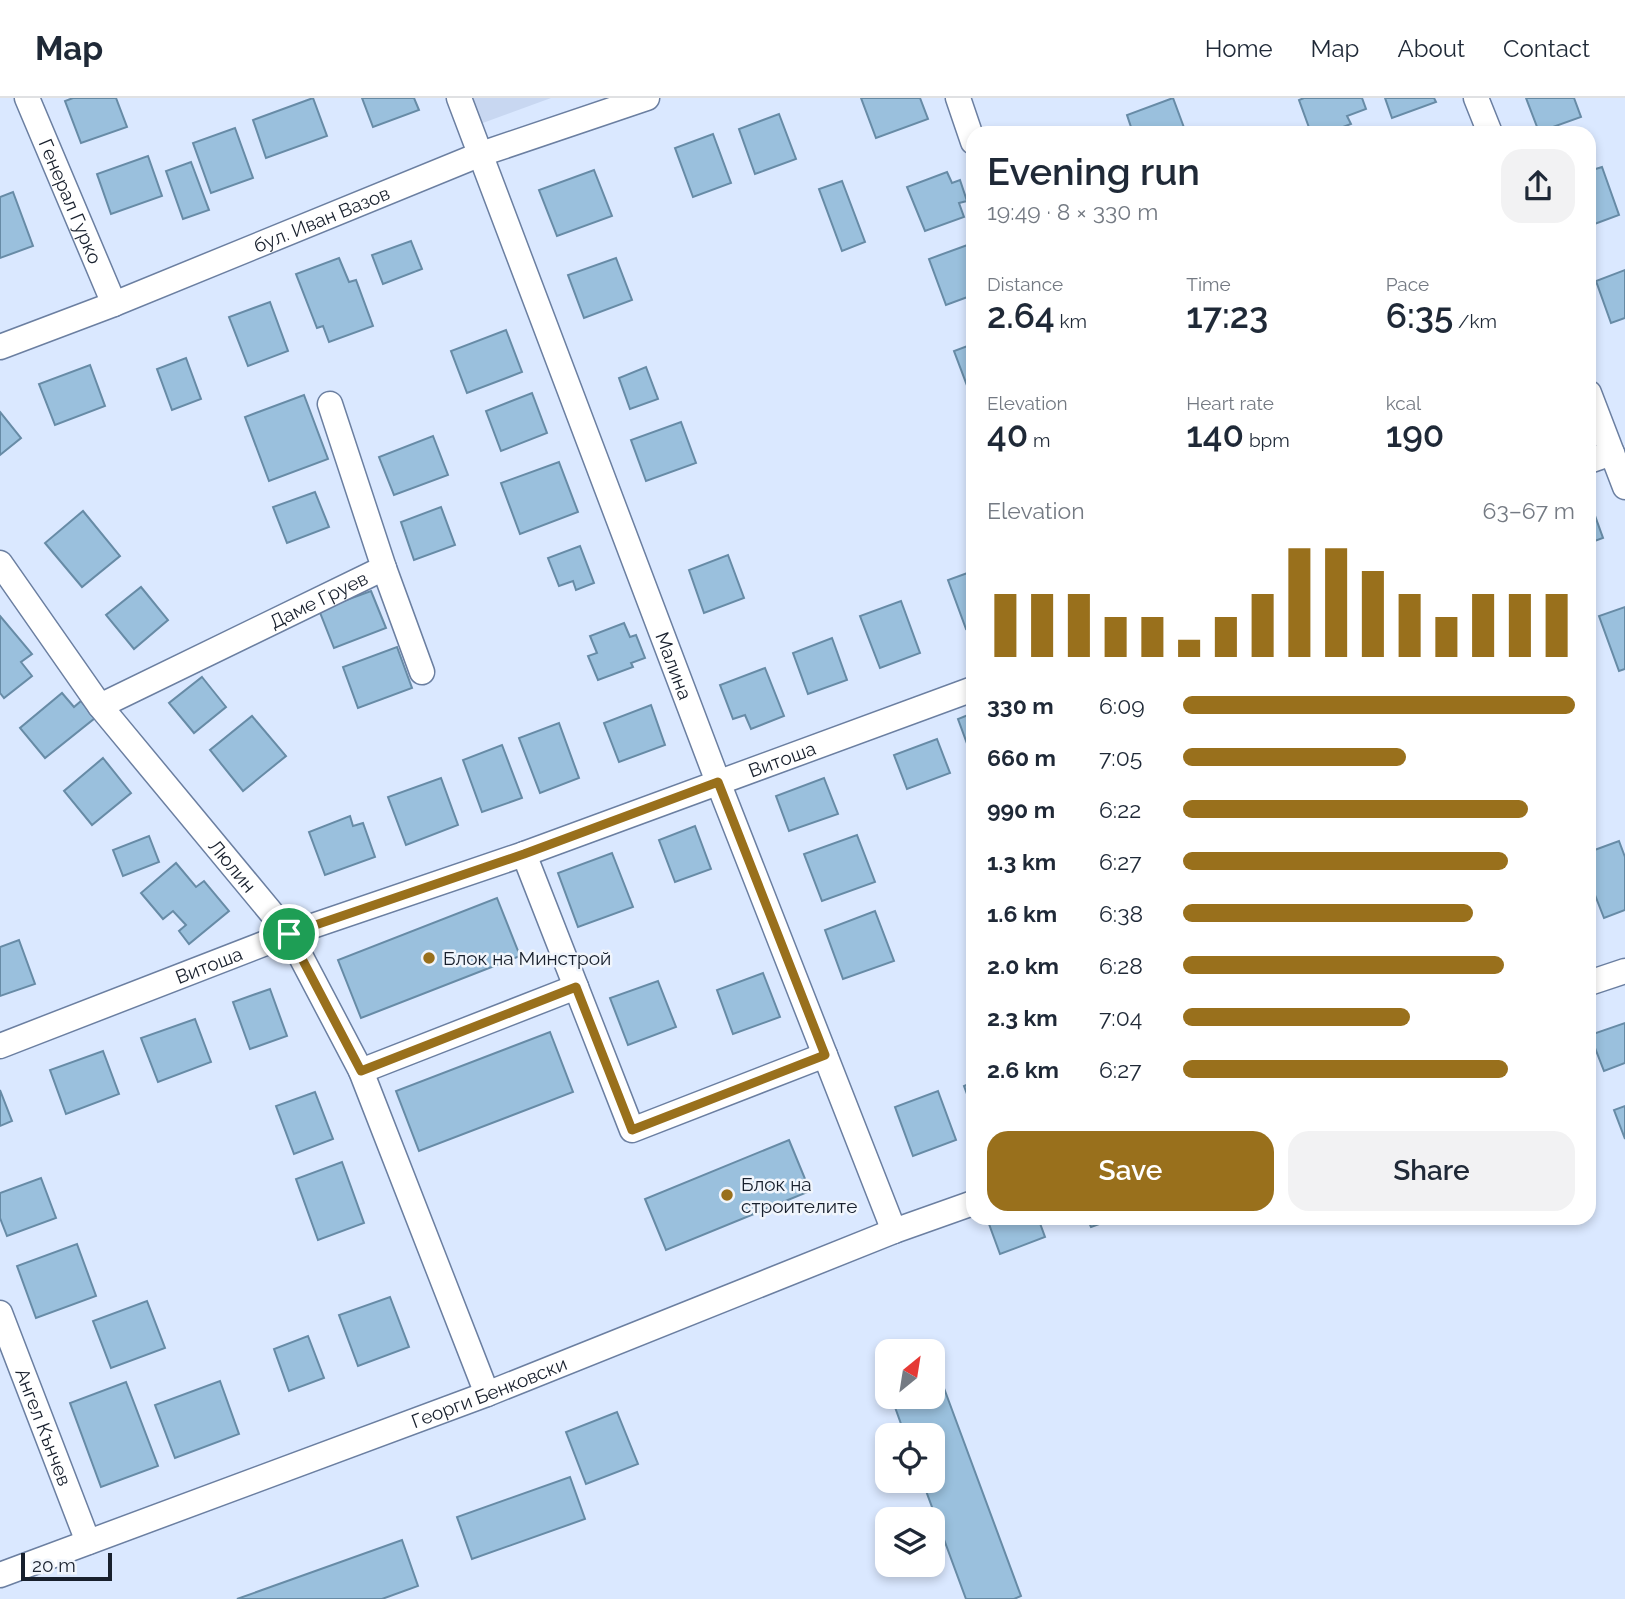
<!DOCTYPE html>
<meta charset="utf-8">
<style>
body{margin:0;font-family:Raleway,sans-serif;background:#f2f2f3;color:#1f2937;height:100vh;display:flex;flex-direction:column;font-size:26px;white-space:nowrap}
*{box-sizing:border-box;margin:0}
p{font-size:23px;color:#747a83}
.icon{flex:none;width:38px;height:38px;fill:none;stroke:currentColor;stroke-width:2;stroke-linecap:round;stroke-linejoin:round}
.map{position:relative;flex:1;overflow:hidden}
.panel{position:absolute;left:966px;top:28px;width:630px;height:1099px;display:flex;flex-direction:column;background:#fff;border-radius:21px;box-shadow:0 4px 10px #0003}
.panel>*{flex:none}
.needle{width:46px;rotate:30deg}
.fabs{position:absolute;left:875px;top:1241px;display:grid;gap:14px}
.fabs a{display:grid;place-items:center;width:70px;height:70px;border-radius:14px;background:#fff;box-shadow:0 4px 10px #0003;font-size:35px}
.scale{position:absolute;left:21px;bottom:18px;width:91px;box-sizing:border-box;padding-left:7px;border:4px solid #18202d;border-top:0;font-size:19px;line-height:24px;white-space:nowrap;color:#18202d;-webkit-text-stroke:5px #f0f5fc;paint-order:stroke}
.pin{position:absolute;display:grid;place-items:center;width:60px;height:60px;color:#fff;margin:-30px;border:4px solid #fff;border-radius:50%;box-shadow:0 2px 7px #0007}
.round{display:grid;place-items:center;flex:none;width:74px;height:74px;border-radius:21px;background:#f2f2f3}
.headline{display:flex;align-items:center;justify-content:space-between;height:119px;padding:0 21px}
h1{font-size:38px;font-weight:600;line-height:52px}
.figures{display:grid;grid-template-columns:repeat(3,1fr);gap:10px;height:119px;padding:7px 21px}
.figures div{display:grid;align-content:center}
.figures b{font-size:35px;font-weight:600}
.figures small{font-size:19px;font-weight:400}
.figures p{font-size:19px}
.chart{height:196px;padding:14px 21px}
.chart p{display:flex;justify-content:space-between}
.chart svg{width:100%;height:126px;margin-top:7px;stroke:#99701c;stroke-width:6}
.button{display:flex;gap:14px;margin-top:auto;padding:14px 21px}
.button a{flex:1;height:80px;border-radius:21px;background:#99701c;color:#fff;font-size:28px;font-weight:600;line-height:80px;text-align:center}
.button a+a{background:#f2f2f3;color:#1f2937}
ul{padding:0 21px;list-style:none;font-size:23px}
li{display:grid;grid-template-columns:112px 84px 1fr;align-items:center;height:52px}
li i{height:18px;border-radius:9px;background:#99701c}
header{display:flex;align-items:center;gap:42px;box-sizing:border-box;height:98px;padding:0 35px;background:#fff;border-bottom:2px solid #e0e1e3}
header strong{font-size:33px}
nav{display:flex;gap:38px;margin-inline-start:auto;font-size:24px}
.map>svg:first-child{display:block}
.built{fill:#c8d7f1}
.building{fill:#9ac0dd;stroke:#678ba6;stroke-width:2}
.lines{fill:none;stroke-linecap:round;stroke-linejoin:round}
.street-casing{stroke:#6b7fa1;stroke-width:27}
.street{stroke:#fff;stroke-width:24}
.route-casing{stroke:#fff;stroke-width:14}
.route{stroke:#99701c;stroke-width:9}
.poi-dot{fill:#99701c;stroke:#f0f5fc;stroke-width:2.5}
.labels{text-anchor:middle;stroke-width:5;stroke-linejoin:round;paint-order:stroke}
.street-label{font-size:19px;fill:#18202d;stroke:#f0f5fc}
.poi-label{font-size:19px;fill:#18202d;stroke:#f0f5fc;text-anchor:start}
</style>
<header>
<strong>Map</strong>
<nav><a>Home</a><a>Map</a><a>About</a><a>Contact</a></nav>
</header>
<div class="map">
<svg width="1625" height="1501" viewBox="0 0 1625 1501">
<rect width="100%" height="100%" fill="#dae8ff"/>
<path class="built" d="M470,0H551L480,26Z"/>
<g class="building">
<path d="M73,0H116L127,29L81,45L65,3Z"/>
<path d="M313,0L327,38L266,60L253,22Z"/>
<path d="M362,0H414L419,12L373,29Z"/>
<path d="M861,0H920L928,21L876,40Z"/>
<path d="M1173,0L1186,35H1133L1127,17Z"/>
<path d="M1304,0H1362L1366,11L1347,18L1351,26L1327,35H1311L1299,2Z"/>
<path d="M1385,0H1434L1436,4L1392,20Z"/>
<path d="M1526,0H1574L1581,19L1539,34Z"/>
<path d="M779,16L796,61L755,76L739,31Z"/>
<path d="M235,30L253,80L211,95L193,45Z"/>
<path d="M713,36L731,85L693,99L675,50Z"/>
<path d="M148,58L162,98L111,116L97,76Z"/>
<path d="M191,64L209,112L183,121L166,73Z"/>
<path d="M1602,69L1619,117L1589,128V73Z"/>
<path d="M594,72L612,118L557,138L539,92Z"/>
<path d="M947,74L952,85L960,82L967,103L959,105L964,119L925,133L907,89Z"/>
<path d="M842,83L865,144L842,153L819,91Z"/>
<path d="M13,94L33,148L0,160V99Z"/>
<path d="M411,143L422,171L383,186L372,157Z"/>
<path d="M973,145V197L946,207L929,161Z"/>
<path d="M339,160L349,184L356,182L373,228L329,244L323,228L317,230L296,176Z"/>
<path d="M616,160L632,202L584,220L568,177Z"/>
<path d="M1625,172V220L1611,225L1596,183Z"/>
<path d="M270,204L288,253L248,268L229,219Z"/>
<path d="M506,232L522,274L467,295L451,253Z"/>
<path d="M973,246V297L971,298L954,253Z"/>
<path d="M186,260L201,301L172,312L157,271Z"/>
<path d="M90,267L105,308L55,327L39,286Z"/>
<path d="M646,269L658,301L630,311L619,280Z"/>
<path d="M532,295L547,335L501,353L486,313Z"/>
<path d="M304,297L328,361L269,383L245,319Z"/>
<path d="M0,314L21,340L0,357Z"/>
<path d="M681,324L696,365L646,383L631,342Z"/>
<path d="M433,338L448,377L394,397L379,359Z"/>
<path d="M559,364L578,414L520,436L501,385Z"/>
<path d="M315,394L329,429L287,445L273,409Z"/>
<path d="M1589,401L1603,440L1589,445Z"/>
<path d="M441,409L455,447L414,462L401,424Z"/>
<path d="M83,413L120,458L82,489L45,445Z"/>
<path d="M580,448L594,485L576,492L573,483L559,488L548,460Z"/>
<path d="M728,457L744,500L704,515L689,472Z"/>
<path d="M973,473V528L966,531L948,482Z"/>
<path d="M141,489L168,522L134,551L106,517Z"/>
<path d="M371,493L386,530L334,550L319,512Z"/>
<path d="M901,503L920,555L880,570L860,518Z"/>
<path d="M1625,509V571L1619,573L1599,518Z"/>
<path d="M0,518L32,556L21,564L32,578L4,600L0,595Z"/>
<path d="M624,525L630,539L636,537L645,560L631,565L633,569L598,582L588,558L597,555L590,538Z"/>
<path d="M832,540L847,582L808,596L793,555Z"/>
<path d="M397,549L412,590L358,610L343,569Z"/>
<path d="M765,570L784,618L751,631L745,617L733,621L720,587Z"/>
<path d="M202,579L226,609L194,635L169,605Z"/>
<path d="M62,595L74,609L81,603L95,620L45,660L20,630Z"/>
<path d="M651,607L665,647L619,664L604,625Z"/>
<path d="M973,615V662L958,621Z"/>
<path d="M252,618L286,658L243,693L210,652Z"/>
<path d="M559,625L579,680L540,695L519,640Z"/>
<path d="M937,641L950,675L907,691L894,657Z"/>
<path d="M502,647L522,700L482,714L463,662Z"/>
<path d="M103,660L131,695L92,727L64,693Z"/>
<path d="M441,680L458,727L406,747L388,699Z"/>
<path d="M824,680L838,716L789,733L776,698Z"/>
<path d="M350,718L353,728L363,725L375,759L325,777L309,734Z"/>
<path d="M695,728L711,771L675,784L659,742Z"/>
<path d="M857,737L875,784L822,803L804,756Z"/>
<path d="M149,738L159,764L123,778L113,752Z"/>
<path d="M1619,743L1625,759V812L1604,820L1591,787L1589,788V754Z"/>
<path d="M612,755L633,809L578,829L558,775Z"/>
<path d="M176,765L196,789L204,783L229,813L189,846L179,833L186,827L173,813L163,821L141,795Z"/>
<path d="M497,800L520,858L361,920L338,862Z"/>
<path d="M875,813L894,863L843,881L825,832Z"/>
<path d="M19,842L35,886L0,898V849Z"/>
<path d="M763,875L780,919L733,936L717,892Z"/>
<path d="M658,883L676,929L628,947L610,900Z"/>
<path d="M270,891L287,938L250,951L233,904Z"/>
<path d="M195,921L211,964L158,984L141,940Z"/>
<path d="M1625,925V965L1604,973L1590,937Z"/>
<path d="M550,934L573,994L419,1053L396,993Z"/>
<path d="M103,953L119,996L66,1016L50,972Z"/>
<path d="M973,984V1012L964,988Z"/>
<path d="M0,992L12,1023L0,1028Z"/>
<path d="M938,993L956,1042L913,1058L895,1009Z"/>
<path d="M315,994L333,1041L294,1056L276,1008Z"/>
<path d="M1625,1008V1041L1614,1012Z"/>
<path d="M789,1042L810,1093L666,1152L645,1101Z"/>
<path d="M342,1064L364,1125L318,1142L296,1081Z"/>
<path d="M41,1080L56,1120L7,1138L0,1120V1095Z"/>
<path d="M1004,1120H1038L1045,1139L1000,1156L989,1126Z"/>
<path d="M1087,1120H1116L1091,1129Z"/>
<path d="M77,1146L96,1198L36,1220L17,1168Z"/>
<path d="M390,1199L409,1249L358,1268L339,1217Z"/>
<path d="M147,1203L165,1250L111,1270L93,1223Z"/>
<path d="M308,1238L324,1280L289,1293L274,1251Z"/>
<path d="M938,1274L1021,1498L1014,1501H966L922,1382H933V1337H905L891,1298H933V1276Z"/>
<path d="M220,1283L239,1336L175,1360L155,1307Z"/>
<path d="M126,1284L158,1368L101,1389L70,1305Z"/>
<path d="M617,1314L638,1366L586,1386L566,1334Z"/>
<path d="M570,1379L585,1421L472,1461L457,1419Z"/>
<path d="M402,1442L418,1488L382,1501H237Z"/>
</g>
<g class="lines">
<defs>
<g id="street">
<path id="s1" d="M27,0L114,206"/>
<path id="s2" d="M459,0L718,684L894,1133"/>
<path d="M958,0L973,44"/>
<path d="M1476,0L1490,35"/>
<path id="s3" d="M0,249L114,206L481,56L647,0"/>
<path d="M1589,295L1625,389"/>
<path d="M1589,363L1612,355"/>
<path id="s4" d="M0,465L100,608L289,836L361,973L487,1296"/>
<path d="M384,470L422,574"/>
<path id="s5" d="M100,608L384,470L330,306"/>
<path d="M524,756L632,1032L825,957"/>
<path d="M1589,885L1625,873"/>
<path id="s6" d="M0,948L289,836L524,756L973,591"/>
<path d="M361,973L576,889"/>
<path id="s7" d="M0,1215L88,1444"/>
<path id="s8" d="M0,1477L487,1296L894,1133L973,1105"/>
</g>
</defs>
<use href="#street" class="street-casing"/>
<use href="#street" class="street"/>
</g>
<g class="lines">
<defs>
<path id="route" d="M718,684L825,957L632,1032L576,889L361,973L289,836L524,756Z"/>
</defs>
<use href="#route" class="route-casing"/>
<use href="#route" class="route"/>
</g>
<g class="poi-dot">
<circle cx="429" cy="860" r="7"/>
<circle cx="727" cy="1097" r="7"/>
</g>
<g class="labels">
<g class="street-label">
<text dy="7" stroke="none"><textPath href="#s1" startOffset="112">Генерал Гурко</textPath></text>
<text dy="7" stroke="none"><textPath href="#s3" startOffset="346">бул. Иван Вазов</textPath></text>
<text dy="7" stroke="none"><textPath href="#s5" startOffset="243">Даме Груев</textPath></text>
<text dy="7" stroke="none"><textPath href="#s2" startOffset="607">Малина</textPath></text>
<text dy="7" stroke="none"><textPath href="#s6" startOffset="833">Витоша</textPath></text>
<text dy="7" stroke="none"><textPath href="#s4" startOffset="382">Люлин</textPath></text>
<text dy="7" stroke="none"><textPath href="#s6" startOffset="224">Витоша</textPath></text>
<text dy="7" stroke="none"><textPath href="#s8" startOffset="522">Георги Бенковски</textPath></text>
<text dy="7" stroke="none"><textPath href="#s7" startOffset="122">Ангел Кънчев</textPath></text>
</g>
<g class="poi-label">
<text x="443" y="867">Блок на Минстрой</text>
<text x="741" y="1093">Блок на<tspan x="741" dy="22">строителите</tspan></text>
</g>
</g>
</svg>
<div class="fabs">
<a><svg class="needle" viewBox="-14 -14 28 28"><path d="M0-13l5 13h-10z" fill="#e53935"/><path d="M0 13l5-13h-10z" fill="#747a83"/></svg></a>
<a><svg class="icon" aria-label="locate" viewBox="0 0 24 24"><circle cx="12" cy="12" r="6"/><path d="M12 2v4M12 18v4M2 12h4M18 12h4"/></svg></a>
<a><svg class="icon" aria-label="layers" viewBox="0 0 24 24"><path d="M12 4l9 5-9 5-9-5zM3 14l9 5 9-5"/></svg></a>
</div>
<div class="scale">20 m</div>
<div class="pin" style="left:289px;top:836px;background:#1e9e55"><svg class="icon" aria-label="arrive" viewBox="0 0 24 24"><path d="M6 21V4h12l-3 4 3 4H6"/></svg></div>
<section class="panel">
<div class="headline"><div><h1>Evening run</h1><p>19:49 · 8 × 330 m</p></div><a class="round"><svg class="icon" aria-label="share" viewBox="0 0 24 24"><path d="M12 15V3M7 8l5-5 5 5M5 13v7h14v-7"/></svg></a></div>
<div class="figures">
<div><p>Distance</p><b>2.64<small> km</small></b></div>
<div><p>Time</p><b>17:23</b></div>
<div><p>Pace</p><b>6:35<small> /km</small></b></div>
</div>
<div class="figures">
<div><p>Elevation</p><b>40<small> m</small></b></div>
<div><p>Heart rate</p><b>140<small> bpm</small></b></div>
<div><p>kcal</p><b>190</b></div>
</div>
<div class="chart"><p><span>Elevation</span>63–67 m</p>
<svg viewBox="0 0 160 44" preserveAspectRatio="none"><path d="M5 44V22M15 44V22M25 44V22M35 44V30M45 44V30M55 44V38M65 44V30M75 44V22M85 44V6M95 44V6M105 44V14M115 44V22M125 44V30M135 44V22M145 44V22M155 44V22"/></svg>
</div>
<ul>
<li><b>330 m</b>6:09<i style="width:100%"></i></li>
<li><b>660 m</b>7:05<i style="width:57%"></i></li>
<li><b>990 m</b>6:22<i style="width:88%"></i></li>
<li><b>1.3 km</b>6:27<i style="width:83%"></i></li>
<li><b>1.6 km</b>6:38<i style="width:74%"></i></li>
<li><b>2.0 km</b>6:28<i style="width:82%"></i></li>
<li><b>2.3 km</b>7:04<i style="width:58%"></i></li>
<li><b>2.6 km</b>6:27<i style="width:83%"></i></li>
</ul>
<div class="button"><a>Save</a><a>Share</a></div>
</section>
</div>
